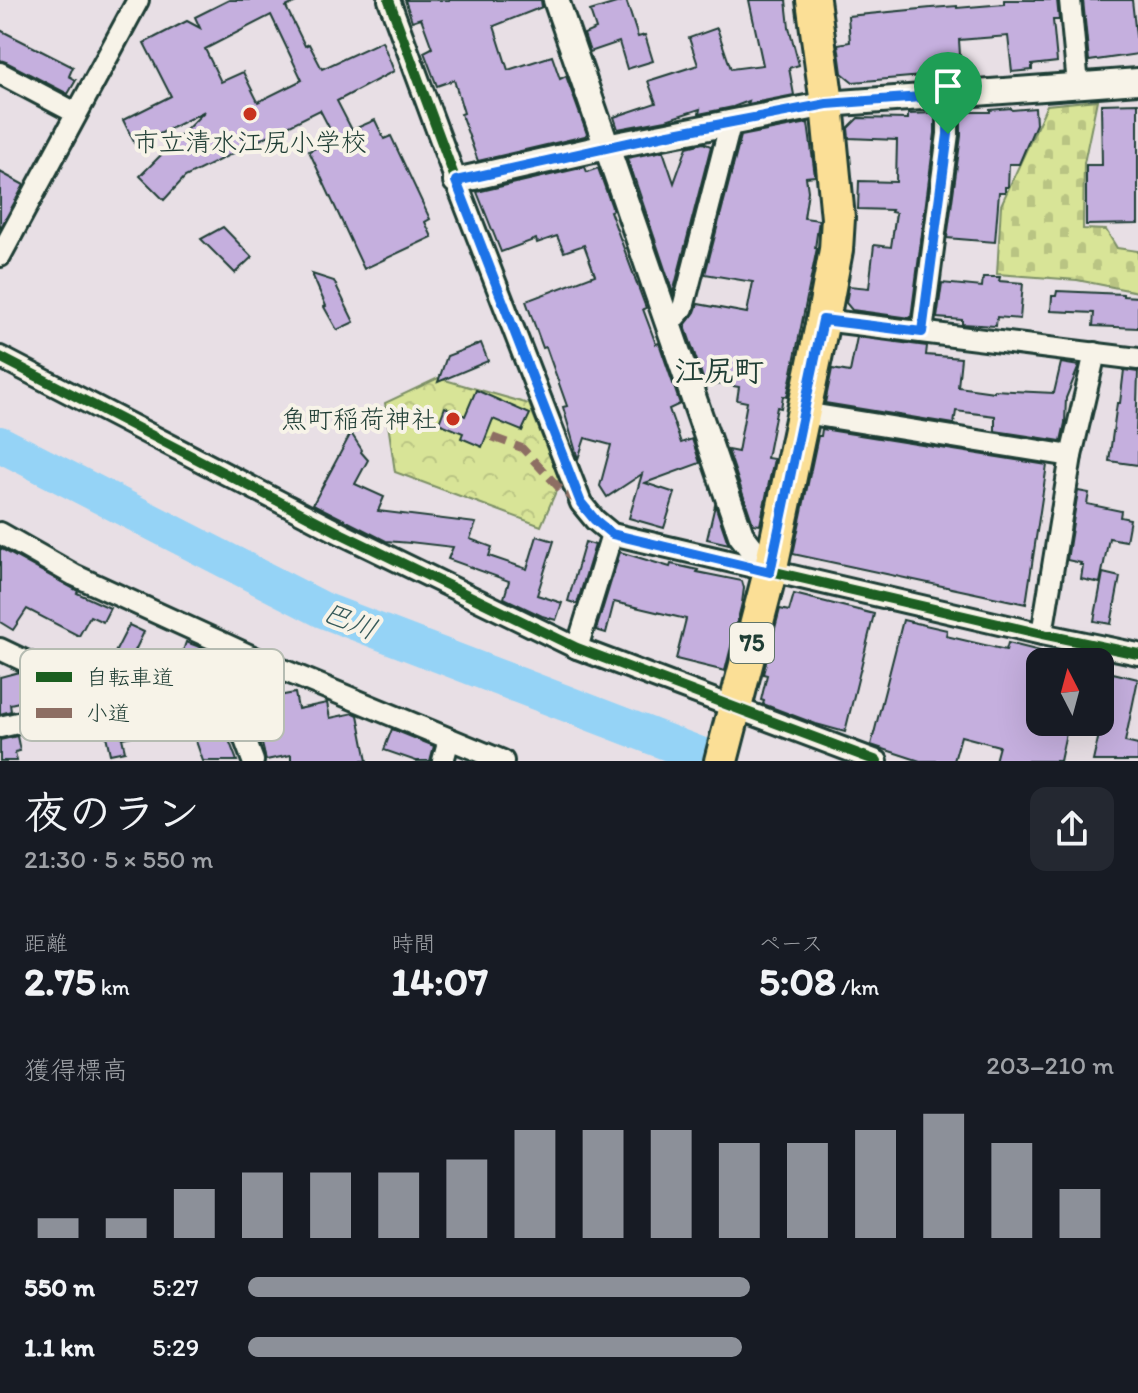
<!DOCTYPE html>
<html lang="ja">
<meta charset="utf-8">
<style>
body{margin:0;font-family:Itim,"Klee One",sans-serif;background:#242831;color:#f1f3f6;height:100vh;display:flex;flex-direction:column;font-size:30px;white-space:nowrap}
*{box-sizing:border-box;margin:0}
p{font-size:26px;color:#9ea1a6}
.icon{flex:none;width:44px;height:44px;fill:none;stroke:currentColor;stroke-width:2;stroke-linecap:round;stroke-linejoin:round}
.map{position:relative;height:761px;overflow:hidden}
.panel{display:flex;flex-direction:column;background:#171b24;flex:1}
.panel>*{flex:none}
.needle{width:52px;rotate:354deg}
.controls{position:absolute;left:1026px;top:648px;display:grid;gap:16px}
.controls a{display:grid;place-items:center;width:88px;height:88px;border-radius:16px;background:#171b24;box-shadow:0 8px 32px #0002;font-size:40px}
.pin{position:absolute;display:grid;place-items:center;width:68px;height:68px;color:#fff;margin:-82px -34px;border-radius:50% 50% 50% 0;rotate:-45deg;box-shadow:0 0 8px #0007}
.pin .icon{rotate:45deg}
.round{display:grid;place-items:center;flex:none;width:84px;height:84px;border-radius:16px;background:#242831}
.summary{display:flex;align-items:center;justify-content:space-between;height:136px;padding:0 24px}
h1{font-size:44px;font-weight:800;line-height:60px}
.figures{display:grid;grid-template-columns:repeat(3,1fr);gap:12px;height:136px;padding:8px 24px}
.figures div{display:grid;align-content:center}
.figures b{font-size:40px;font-weight:800}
.figures small{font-size:22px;font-weight:400}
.figures p{font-size:22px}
.chart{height:224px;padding:16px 24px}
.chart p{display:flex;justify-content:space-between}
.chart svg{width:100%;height:144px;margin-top:8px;stroke:#8c9099;stroke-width:6}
ul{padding:0 24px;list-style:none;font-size:26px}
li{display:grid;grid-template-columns:128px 96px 1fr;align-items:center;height:60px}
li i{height:20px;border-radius:10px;background:#8c9099}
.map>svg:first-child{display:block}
.forest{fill:url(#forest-crowns);stroke:#7c9066;stroke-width:2}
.cemetery{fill:url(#cemetery-stones);stroke:#7c9066;stroke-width:2}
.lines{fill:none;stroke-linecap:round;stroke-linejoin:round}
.river{stroke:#95d3f6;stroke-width:36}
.building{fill:#c5afde;stroke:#1f3d34;stroke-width:2;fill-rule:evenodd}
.minor-casing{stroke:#1f3d34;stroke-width:26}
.tertiary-casing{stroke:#1f3d34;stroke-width:30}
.primary-casing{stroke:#1f3d34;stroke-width:38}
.minor{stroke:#f7f3e8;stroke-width:20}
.tertiary{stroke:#f7f3e8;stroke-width:24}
.primary{stroke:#fbdf96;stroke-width:32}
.quiet{stroke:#8d6e63;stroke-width:8;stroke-dasharray:16 8;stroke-linecap:butt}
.cycleway-casing{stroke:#f7f3e8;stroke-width:15}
.cycleway{stroke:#1b5e20;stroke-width:10}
.route-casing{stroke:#fff;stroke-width:16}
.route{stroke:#1a73e8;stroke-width:10}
.poi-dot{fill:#c8321e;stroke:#f7f3e8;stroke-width:3}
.labels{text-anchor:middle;stroke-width:8;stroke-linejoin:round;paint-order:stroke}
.shield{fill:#f7f3e8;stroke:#60746a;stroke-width:2}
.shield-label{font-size:24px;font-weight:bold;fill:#1f3d34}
.poi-label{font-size:26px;fill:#1f3d34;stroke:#f7f3e8}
.water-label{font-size:28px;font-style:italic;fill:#375b5b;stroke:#f7f3e8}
.quarter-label{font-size:30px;font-weight:bold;fill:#1f3d34;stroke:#f7f3e8}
.key{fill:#f7f3e8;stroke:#b6bcb2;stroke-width:2}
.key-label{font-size:22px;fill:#1f3d34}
</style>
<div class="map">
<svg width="1138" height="761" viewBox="0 0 1138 761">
<defs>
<pattern id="forest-crowns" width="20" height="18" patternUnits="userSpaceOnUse" patternTransform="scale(2)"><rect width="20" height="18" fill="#d8e497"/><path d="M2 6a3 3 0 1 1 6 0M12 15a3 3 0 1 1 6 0" fill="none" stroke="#b9c483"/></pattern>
<pattern id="cemetery-stones" width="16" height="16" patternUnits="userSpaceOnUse" patternTransform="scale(2)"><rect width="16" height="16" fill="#d8e497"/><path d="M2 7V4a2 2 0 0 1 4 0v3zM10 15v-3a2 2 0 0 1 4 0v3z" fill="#b9c483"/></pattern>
</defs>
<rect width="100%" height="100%" fill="#e8dfe5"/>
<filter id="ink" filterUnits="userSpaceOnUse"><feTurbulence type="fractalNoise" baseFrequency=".0125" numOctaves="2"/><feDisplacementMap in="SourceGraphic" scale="16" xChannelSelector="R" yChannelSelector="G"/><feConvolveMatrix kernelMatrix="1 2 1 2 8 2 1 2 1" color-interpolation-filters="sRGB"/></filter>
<g filter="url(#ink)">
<path class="forest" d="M438,378L529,404L560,482L541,526L395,472L385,403Z"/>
<path class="cemetery" d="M1097,100L1084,163L1083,229L1106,230L1117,248L1138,251V292L1077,280L997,274L1001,205L1047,105Z"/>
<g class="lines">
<path class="river" d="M0,444L323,610L716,761"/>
</g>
<g class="building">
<path d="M229,0H300L286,7L305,46L309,44L322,69L382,41L394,71L337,101L352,130L375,120L384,139L391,136L430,219L425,222L432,237L364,269L309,151L335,139L320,110L185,177L164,200L140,176L205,111L136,146L123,120L171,96L144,43L187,21L200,28L195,17ZM271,15L302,80L258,102L243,72L221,82L205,49Z"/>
<path d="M405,0H541L542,7L494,26L508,70L552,56L560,79L566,76L587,134L585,136L478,161L461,114L464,113L454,80L437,86L424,52L432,48L421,18L412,21Z"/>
<path d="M626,0L638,37L645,35L653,61L627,69L619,42L590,52L584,34L596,29L590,11Z"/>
<path d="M749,0H786L789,27L799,65L789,68L794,95L748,104L749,101L733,107L699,114L700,109L666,120L618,129L614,117L656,103L648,81L698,65L689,38L717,28L731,69L763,65Z"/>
<path d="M1004,0H1057L1059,20H1053L1057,62L1032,65V70L1012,72L1008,36L959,40L960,55L943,56L945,74L853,82L842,73L838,44L850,42L848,16L931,8L957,6V8L1004,4Z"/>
<path d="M1083,0H1132L1138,54L1089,61Z"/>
<path d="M0,30L73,67L69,76L76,80L68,94L6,62L0,60Z"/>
<path d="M1138,103V224L1086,225V165H1102L1101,104Z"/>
<path d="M1011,108L1012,110L1035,108L1036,124L1019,164H1009L1008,187H1005V192H999L995,242L947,238L961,136V112H990V110Z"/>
<path d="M935,113V133L911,318L852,310L846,303L849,286L869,288L874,245L891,247L896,213L891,212L892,210L858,209L859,181L896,182L897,140L849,138L848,128L858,118L908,119V114Z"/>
<path d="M808,123L815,176L806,177L808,191L804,218L819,220L815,248H817L787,397L783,396L781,408L777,407L767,458L774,459L760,525L753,524L728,450L738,452L747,402L737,400L739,387L721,384L706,387L686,329V324L695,312L698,304L747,313L753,282L705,274L741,136Z"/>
<path d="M703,143L711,146L673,293L635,180H634L627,158L663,151L674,183L687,147Z"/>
<path d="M585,167L587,172L598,168L613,210L610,211L646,308L643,309L656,344L659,343L680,404L669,409L681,443L692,439L700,463L645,483L675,493L664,528L629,518L642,474L607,497L600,486L611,445L585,438L578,459L563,407L567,406L546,347L543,348L526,301L595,275L584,245L564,252L557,236L537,243L536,239L501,252L477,192Z"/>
<path d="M0,172L24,185L0,229Z"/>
<path d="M223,227L252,257L235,273L201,239Z"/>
<path d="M312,274L334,281L354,322L337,330L324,307L326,306Z"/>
<path d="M983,277H1000L999,281L1023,283L1020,319L997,317L996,326L962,324V320L937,318L942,283L982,287Z"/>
<path d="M1057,291L1123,294V296L1138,297V328L1093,326L1094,313L1051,311L1052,296H1056Z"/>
<path d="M857,337L927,346L926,355L961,358L958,387L994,392V390L1054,393L1061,363L1079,366L1066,398L1065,423L1061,441L995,431V416L956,411L954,424L825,403L832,369L850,372Z"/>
<path d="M481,343L488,361L438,382L447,356Z"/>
<path d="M1124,370L1138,372L1136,435H1138V465L1109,461L1117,403H1120Z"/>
<path d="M476,390L530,414L522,431L493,419L482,447L461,438L463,433L439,423L445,407L465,416Z"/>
<path d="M822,429L1047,465L1026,604L793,554L818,436H821Z"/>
<path d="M351,433L362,450L361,452L368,460L355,484L384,497L378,511L476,523L470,539L492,547L489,556L527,569L537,536L554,541L537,595L562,603L556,620L542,616L504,598L509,581L448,559L453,547L410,542V543L386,541L313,504Z"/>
<path d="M1078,491L1089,493L1087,504L1121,511L1120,517L1130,519L1126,541L1109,538L1100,583L1081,579L1083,565H1080L1081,563L1067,560Z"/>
<path d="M715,505L727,540L729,544L707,539Z"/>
<path d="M585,542L595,545L577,604L568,601Z"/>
<path d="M0,548L78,591L77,593L110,608L103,622L90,616L79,636L27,609L13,630L0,622Z"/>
<path d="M620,552L670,567L671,564L698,570L697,572L742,581L744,588L742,603L725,671L676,659L686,619L614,602L606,633L596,630Z"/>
<path d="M1103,573L1120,577L1111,624L1094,621Z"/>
<path d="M794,594L874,614L845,732L816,724L763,704L764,701L761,700L767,675L763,674L780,609L789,611Z"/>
<path d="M903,620L947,630L946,636L1006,650L1008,643L1040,651V722H1057L1068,724L1060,761H995L999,746L961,736L954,761H920L871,745Z"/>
<path d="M129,625L144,632L119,684L103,676Z"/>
<path d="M186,642L197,646L230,661L175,674Z"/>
<path d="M19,672L22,674L28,700L10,704L11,711L0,714V677Z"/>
<path d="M1113,673L1138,679L1125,742L1138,745V761H1093Z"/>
<path d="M220,690L223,706L219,707L226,741L229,740L237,761H203L191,727L177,730V727L122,738L125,751L110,754L102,717Z"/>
<path d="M295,693L298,709L327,703L330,718L354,713L358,715L367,761H291V755L266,760L258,728L260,715L264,714L262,699Z"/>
<path d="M392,729L434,746L430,761H416L384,750Z"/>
<path d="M17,736L20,751L15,752L17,761H0V740Z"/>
</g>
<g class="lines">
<defs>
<g id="minor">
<path d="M389,0L456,181L581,503L595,520L612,534L1042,634L1138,654"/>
<path d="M1070,0L1078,85"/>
<path d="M0,73L76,113"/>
<path d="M0,256L138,0"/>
<path d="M823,320L1138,359"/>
<path d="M668,325L683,308L731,121"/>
<path d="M922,332L948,134V95"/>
<path d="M0,357L342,534L577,648L877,761"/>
<path d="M804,413L1071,456"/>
<path d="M0,533L74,575L266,663L503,761"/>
<path d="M1042,634L1071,456L1095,353"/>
<path d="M577,648L612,534"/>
<path d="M0,649L111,702"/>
<path d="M241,672L249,697L244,737L253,761"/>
<path d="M0,727L253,669L266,663"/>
<path d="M443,761L449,739"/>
</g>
<g id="tertiary">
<path d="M556,0L741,535L770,572"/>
<path d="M456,181L606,147L827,104L1138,81"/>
</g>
<path id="primary" d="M721,761L770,572L823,320L836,250L838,218L827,104L813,0"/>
</defs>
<use href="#minor" class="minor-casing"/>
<use href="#tertiary" class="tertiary-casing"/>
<use href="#primary" class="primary-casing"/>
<use href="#minor" class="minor"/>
<use href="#tertiary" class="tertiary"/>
<use href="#primary" class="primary"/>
<path class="quiet" d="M492,437L522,448L563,492L580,502"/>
<defs>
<g id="cycleway">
<path d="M389,0L456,181L581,503L595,520L612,534L1042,634L1138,654"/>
<path d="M0,357L342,534L577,648L877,761"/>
</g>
</defs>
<use href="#cycleway" class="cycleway-casing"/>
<use href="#cycleway" class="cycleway"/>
</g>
</g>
<g class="lines" filter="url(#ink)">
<defs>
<path id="route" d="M948,95V134L922,332L823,320L770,572L612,534L595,520L581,503L456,181L669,134L827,104Z"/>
</defs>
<use href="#route" class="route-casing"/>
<use href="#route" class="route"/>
</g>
<g class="poi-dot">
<circle cx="250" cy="114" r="8"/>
<circle cx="453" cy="419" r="8"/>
</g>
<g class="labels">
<rect class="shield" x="730" y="623" width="44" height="40" rx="6"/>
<g class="shield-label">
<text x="752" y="651">75</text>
</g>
<g class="poi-label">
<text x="250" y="151">市立清水江尻小学校</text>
<text x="437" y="428" text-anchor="end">魚町稲荷神社</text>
</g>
<g class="water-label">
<text transform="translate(350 620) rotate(22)" y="10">巴川</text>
</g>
<g class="quarter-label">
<text x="719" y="381">江尻町</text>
</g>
</g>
<rect x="20" y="649" width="264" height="92" rx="12" class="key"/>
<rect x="36" y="672" width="36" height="10" fill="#1b5e20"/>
<rect x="36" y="708" width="36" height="10" fill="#8d6e63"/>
<g class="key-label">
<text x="86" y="685">自転車道</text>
<text x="86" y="721">小道</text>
</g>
</svg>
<div class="controls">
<a><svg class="needle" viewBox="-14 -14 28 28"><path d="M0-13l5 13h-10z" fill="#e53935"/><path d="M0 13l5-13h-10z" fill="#9ea1a6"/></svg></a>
</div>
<div class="pin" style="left:948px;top:134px;background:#1e9e55"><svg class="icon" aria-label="arrive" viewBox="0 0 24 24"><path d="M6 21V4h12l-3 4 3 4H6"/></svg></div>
</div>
<section class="panel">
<div class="summary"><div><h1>夜のラン</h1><p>21:30 · 5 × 550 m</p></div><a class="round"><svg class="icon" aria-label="share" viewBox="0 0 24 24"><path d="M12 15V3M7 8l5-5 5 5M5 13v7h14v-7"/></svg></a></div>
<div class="figures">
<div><p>距離</p><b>2.75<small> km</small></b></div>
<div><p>時間</p><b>14:07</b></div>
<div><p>ペース</p><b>5:08<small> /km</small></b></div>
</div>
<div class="chart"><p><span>獲得標高</span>203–210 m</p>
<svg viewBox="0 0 160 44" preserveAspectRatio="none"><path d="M5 44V38M15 44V38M25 44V29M35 44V24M45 44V24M55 44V24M65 44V20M75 44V11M85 44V11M95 44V11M105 44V15M115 44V15M125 44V11M135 44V6M145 44V15M155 44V29"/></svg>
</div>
<ul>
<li><b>550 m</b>5:27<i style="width:58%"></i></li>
<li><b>1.1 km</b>5:29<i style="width:57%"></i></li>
</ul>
</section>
